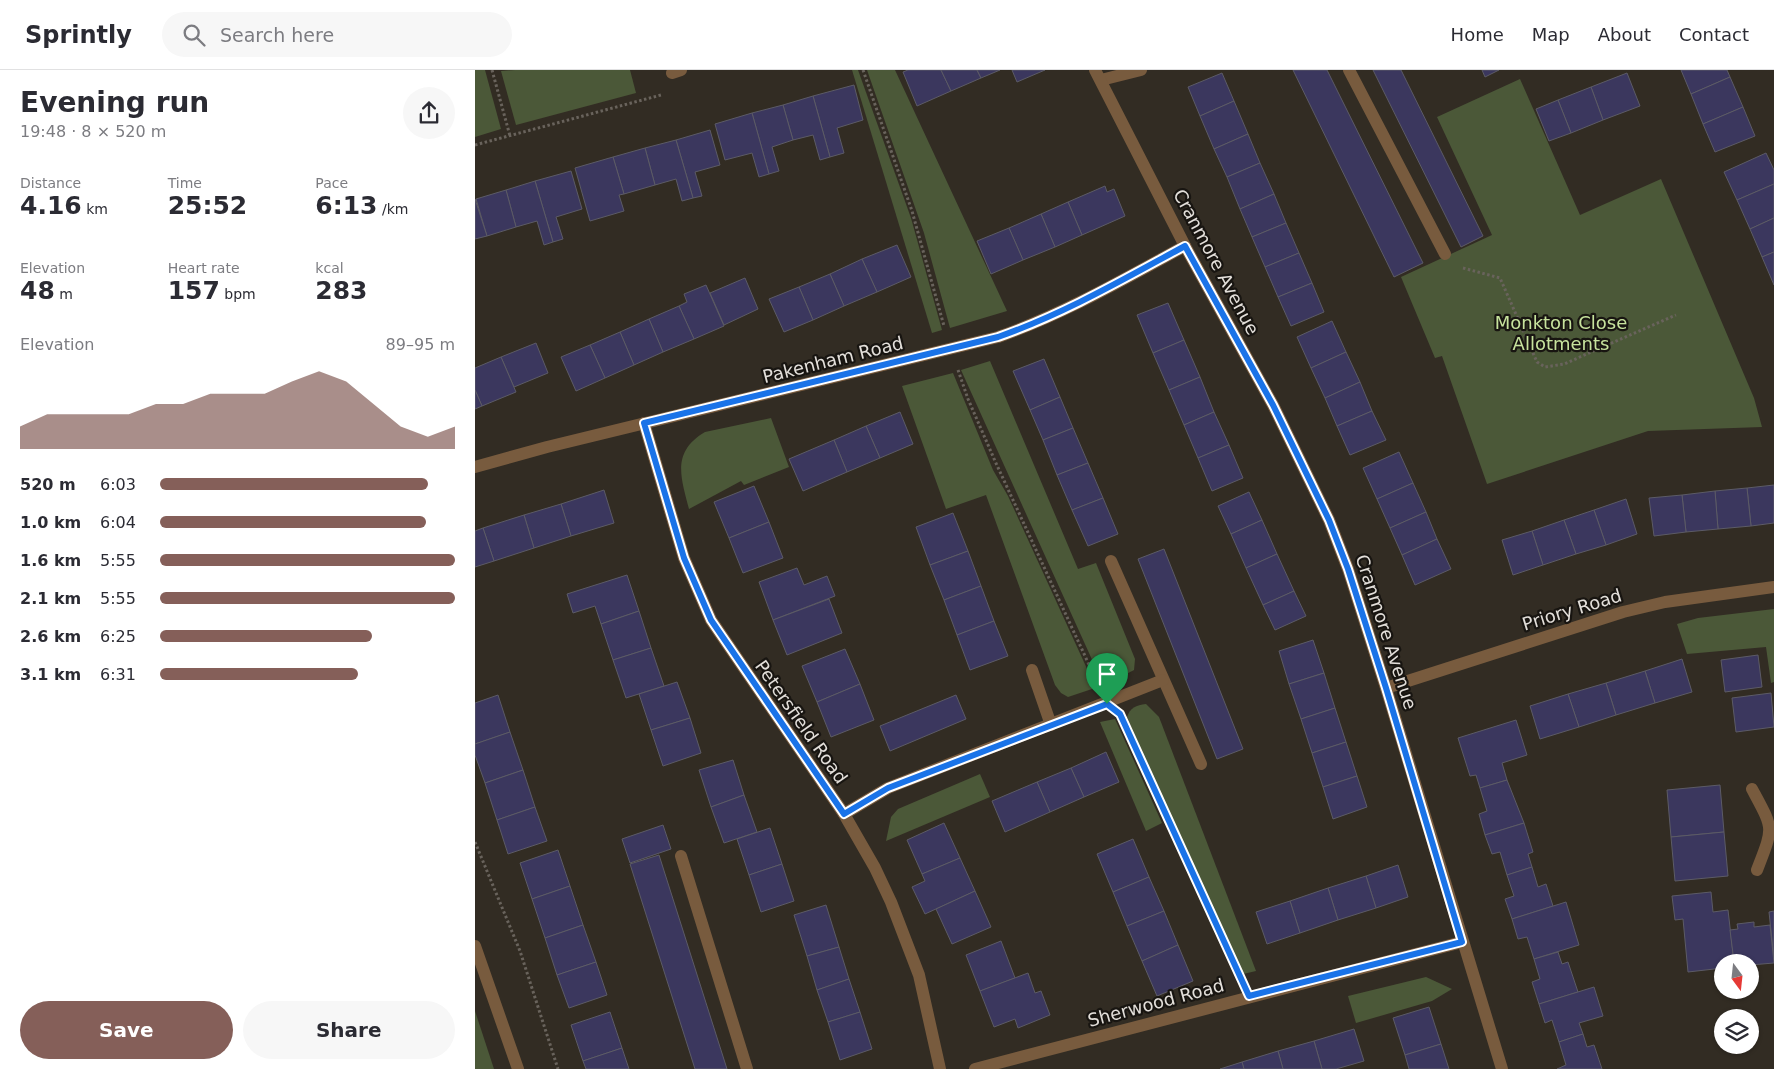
<!DOCTYPE html>
<meta charset="utf-8">
<style>
body{margin:0;font-family:"DejaVu Sans",sans-serif;background:#f7f7f7;color:#2b2b33;height:100vh;display:flex;flex-direction:column;font-size:19px;white-space:nowrap}
*{box-sizing:border-box;margin:0}
p{font-size:16px;color:#7c7c81}
.icon{flex:none;width:28px;height:28px;fill:none;stroke:currentColor;stroke-width:2;stroke-linecap:round;stroke-linejoin:round}
.map{position:relative;flex:1;overflow:hidden}
.details{display:flex;flex-direction:column;background:#fff;width:475px}
.details>*{flex:none}
.needle{width:32px;rotate:165deg}
.controls{position:absolute;left:1239px;top:884px;display:grid;gap:10px}
.controls a{display:grid;place-items:center;width:45px;height:45px;border-radius:50%;background:#fff;box-shadow:0 1px 4px #0004;font-size:25px}
.pin{position:absolute;display:grid;place-items:center;width:42px;height:42px;color:#fff;margin:-51px -21px;border-radius:50% 50% 50% 0;rotate:-45deg;box-shadow:0 0 5px #0007}
.pin .icon{rotate:45deg}
.round{display:grid;place-items:center;flex:none;width:52px;height:52px;border-radius:26px;background:#f7f7f7}
.head{display:flex;align-items:center;justify-content:space-between;height:85px;padding:0 20px}
h1{font-size:28px;font-weight:800;line-height:38px}
.stats{display:grid;grid-template-columns:repeat(3,1fr);gap:8px;height:85px;padding:5px 20px}
.stats div{display:grid;align-content:center}
.stats b{font-size:25px;font-weight:800}
.stats small{font-size:14px;font-weight:400}
.stats p{font-size:14px}
.chart{height:140px;padding:10px 20px}
.chart p{display:flex;justify-content:space-between}
.chart svg{width:100%;height:90px;margin-top:5px;fill:#855f59;opacity:.7}
.button{display:flex;gap:10px;margin-top:auto;padding:10px 20px}
.button a{flex:1;height:58px;border-radius:30px;background:#855f59;color:#fff;font-size:20px;font-weight:800;line-height:58px;text-align:center}
.button a+a{background:#f7f7f7;color:#2b2b33}
ul{padding:0 20px;list-style:none;font-size:16px}
li{display:grid;grid-template-columns:80px 60px 1fr;align-items:center;height:38px}
li i{height:12px;border-radius:6px;background:#855f59}
header{display:flex;align-items:center;gap:30px;box-sizing:border-box;height:70px;padding:0 25px;background:#fff;border-bottom:1px solid #e1e1e2}
header strong{font-size:24px}
nav{display:flex;gap:28px;margin-inline-start:auto;font-size:18px}
.search{width:350px;height:45px;background:#f7f7f7;display:flex;align-items:center;gap:12px;box-sizing:border-box;padding:0 18px;border-radius:28px;color:#7c7c81;font-size:19px}
main{display:flex;flex:1;min-height:0}
.map>svg:first-child{display:block}
.green{fill:#4b5838}
.building{fill:#3b375e;stroke:#5c5b66}
.lines{fill:none;stroke-linecap:round;stroke-linejoin:round}
.path{stroke:#69635c;stroke-width:3;stroke-dasharray:2.5 2.5;stroke-linecap:butt}
.service{stroke:#785b3e;stroke-width:12}
.minor{stroke:#785b3e;stroke-width:12}
.tertiary{stroke:#785b3e;stroke-width:12}
.route-casing{stroke:#fff;stroke-width:10}
.route{stroke:#1a73e8;stroke-width:6}
.labels{text-anchor:middle;stroke-width:4.5;stroke-linejoin:round;paint-order:stroke}
.street-label{font-size:18px;fill:#e3dfda;stroke:#181511}
.park-label{font-size:18px;fill:#c7e39d;stroke:#181511}
</style>
<header>
<strong>Sprintly</strong>
<div class="search"><svg class="icon" aria-label="search" viewBox="0 0 24 24"><circle cx="10" cy="10" r="6"/><path d="M15 15l6 6"/></svg>Search here</div>
<nav><a>Home</a><a>Map</a><a>About</a><a>Contact</a></nav>
</header>
<main>
<section class="details">
<div class="head"><div><h1>Evening run</h1><p>19:48 · 8 × 520 m</p></div><a class="round"><svg class="icon" aria-label="share" viewBox="0 0 24 24"><path d="M12 15V3M7 8l5-5 5 5M5 13v7h14v-7"/></svg></a></div>
<div class="stats">
<div><p>Distance</p><b>4.16<small> km</small></b></div>
<div><p>Time</p><b>25:52</b></div>
<div><p>Pace</p><b>6:13<small> /km</small></b></div>
</div>
<div class="stats">
<div><p>Elevation</p><b>48<small> m</small></b></div>
<div><p>Heart rate</p><b>157<small> bpm</small></b></div>
<div><p>kcal</p><b>283</b></div>
</div>
<div class="chart"><p><span>Elevation</span>89–95 m</p>
<svg viewBox="0 0 160 44" preserveAspectRatio="none"><path d="M0 44V33L10 27L20 27L30 27L40 27L50 22L60 22L70 17L80 17L90 17L100 11L110 6L120 11L130 22L140 33L150 38L160 33V44z"/></svg>
</div>
<ul>
<li><b>520 m</b>6:03<i style="width:91%"></i></li>
<li><b>1.0 km</b>6:04<i style="width:90%"></i></li>
<li><b>1.6 km</b>5:55<i style="width:100%"></i></li>
<li><b>2.1 km</b>5:55<i style="width:100%"></i></li>
<li><b>2.6 km</b>6:25<i style="width:72%"></i></li>
<li><b>3.1 km</b>6:31<i style="width:67%"></i></li>
</ul>
<div class="button"><a>Save</a><a>Share</a></div>
</section>
<div class="map">
<svg width="1299" height="999" viewBox="0 0 1299 999">
<rect width="100%" height="100%" fill="#322c23"/>
<g class="green">
<path d="M0,0H10L26,59L0,67Z"/>
<path d="M40,0H155L161,23L41,55L26,1Z"/>
<path d="M377,0H383L436,148L467,260L457,263Z"/>
<path d="M392,0H420L532,241L475,258L449,163Z"/>
<path d="M1045,9L1105,145L1186,109L1279,328L1287,357L1173,361L1012,414L967,286L960,288L926,207L1017,165L962,47Z"/>
<path d="M515,291L603,499L621,493L660,589L659,600L632,614L626,610L619,594L486,300Z"/>
<path d="M478,303L518,400L533,426L619,614L617,619L593,627L586,623L580,615L511,425L471,439L427,316Z"/>
<path d="M296,348L314,397L269,415L266,411L214,439C206,408 196,382 230,362Z"/>
<path d="M1299,539V612L1296,613L1291,577L1212,584L1202,554L1223,548Z"/>
<path d="M671,634L684,647L781,901L764,905L652,647C655,638 661,635 671,634Z"/>
<path d="M640,649L687,753L671,761L625,652Z"/>
<path d="M505,704L515,727L411,771L416,747L423,739Z"/>
<path d="M951,907L977,919L957,931L881,953L873,926Z"/>
<path d="M0,941L19,999H0Z"/>
</g>
<g class="building">
<path d="M433,0H466L476,21L442,36L428,2Z"/>
<path d="M466,0H502L506,8L476,21Z"/>
<path d="M502,0H525L506,8Z"/>
<path d="M537,0H570L542,12Z"/>
<path d="M818,0H852L948,193L919,207Z"/>
<path d="M898,0H926L1008,166L986,177Z"/>
<path d="M1007,0H1024L1010,7Z"/>
<path d="M1206,0H1252L1255,7L1216,24Z"/>
<path d="M747,3L759,31L725,46L713,17Z"/>
<path d="M1152,3L1165,36L1128,50L1116,17Z"/>
<path d="M1255,7L1268,37L1228,54L1216,24Z"/>
<path d="M379,15L388,50L362,58L369,83L355,87L338,26Z"/>
<path d="M1116,17L1128,50L1096,63L1083,30Z"/>
<path d="M338,26L355,87L345,90L338,65L318,70L308,35Z"/>
<path d="M1083,30L1096,63L1074,71L1061,39Z"/>
<path d="M759,31L773,64L739,79L725,46Z"/>
<path d="M308,35L318,70L297,77L304,101L294,104L277,43Z"/>
<path d="M1268,37L1280,66L1240,82L1228,54Z"/>
<path d="M277,43L294,104L284,107L277,83L250,90L240,54Z"/>
<path d="M235,60L245,95L220,102L227,126L218,128L201,70Z"/>
<path d="M773,64L785,93L752,107L739,79Z"/>
<path d="M201,70L218,128L207,131L201,109L180,115L170,78Z"/>
<path d="M170,78L180,115L149,124L138,87Z"/>
<path d="M1291,83L1299,100V114L1262,130L1249,102Z"/>
<path d="M138,87L149,124L144,125L149,141L115,151L100,98Z"/>
<path d="M785,93L799,124L765,139L752,107Z"/>
<path d="M96,101L107,139L81,147L88,169L78,172L60,111Z"/>
<path d="M60,111L78,172L69,175L62,151L41,157L31,120Z"/>
<path d="M1299,114V148L1275,159L1262,130Z"/>
<path d="M630,116L632,122L639,119L650,146L607,165L593,132Z"/>
<path d="M31,120L41,157L12,166L1,129Z"/>
<path d="M799,124L811,153L777,167L765,139Z"/>
<path d="M0,129L12,166L0,169Z"/>
<path d="M593,132L607,165L580,177L566,144Z"/>
<path d="M566,144L580,177L548,190L534,158Z"/>
<path d="M1299,148V182L1287,187L1275,159Z"/>
<path d="M811,153L824,183L790,197L777,167Z"/>
<path d="M534,158L548,190L516,204L502,171Z"/>
<path d="M422,175L436,207L402,222L387,189Z"/>
<path d="M1299,182V215L1287,187Z"/>
<path d="M824,183L837,213L803,227L790,197Z"/>
<path d="M387,189L402,222L369,236L355,204Z"/>
<path d="M355,204L369,236L338,250L324,217Z"/>
<path d="M270,208L283,239L249,255L235,223Z"/>
<path d="M837,213L849,242L816,256L803,227Z"/>
<path d="M231,215L249,256L219,269L204,236L212,232L209,224Z"/>
<path d="M324,217L338,250L309,262L294,229Z"/>
<path d="M693,233L709,270L678,283L662,245Z"/>
<path d="M204,236L219,269L188,282L174,249Z"/>
<path d="M174,249L188,282L159,295L145,262Z"/>
<path d="M857,251L871,282L836,298L822,267Z"/>
<path d="M145,262L159,295L130,308L115,275Z"/>
<path d="M709,270L725,307L694,320L678,283Z"/>
<path d="M61,273L73,303L39,317L26,287Z"/>
<path d="M115,275L130,308L101,321L86,287Z"/>
<path d="M871,282L885,312L850,328L836,298Z"/>
<path d="M26,287L41,322L7,336L0,320V298Z"/>
<path d="M569,289L585,327L555,340L538,301Z"/>
<path d="M725,307L739,342L709,355L694,320Z"/>
<path d="M885,312L897,341L862,356L850,328Z"/>
<path d="M0,320L7,336L0,339Z"/>
<path d="M585,327L598,358L568,370L555,340Z"/>
<path d="M897,341L911,370L875,385L862,356Z"/>
<path d="M425,342L438,374L405,388L391,356Z"/>
<path d="M739,342L754,375L723,388L709,355Z"/>
<path d="M391,356L405,388L372,402L359,370Z"/>
<path d="M598,358L613,393L582,405L568,370Z"/>
<path d="M359,370L372,402L328,421L314,389Z"/>
<path d="M754,375L768,408L737,421L723,388Z"/>
<path d="M924,382L938,413L902,429L888,398Z"/>
<path d="M613,393L628,428L597,440L582,405Z"/>
<path d="M938,413L951,442L915,458L902,429Z"/>
<path d="M1299,415V453L1276,456L1272,418Z"/>
<path d="M279,416L294,452L254,468L239,432Z"/>
<path d="M1272,418L1276,456L1243,459L1240,421Z"/>
<path d="M129,420L139,453L96,466L86,434Z"/>
<path d="M1240,421L1243,459L1211,462L1207,425Z"/>
<path d="M774,422L787,450L756,464L743,436Z"/>
<path d="M1207,425L1211,462L1179,466L1174,428Z"/>
<path d="M628,428L643,464L613,476L597,440Z"/>
<path d="M1151,429L1162,464L1131,475L1119,440Z"/>
<path d="M86,434L96,466L59,478L49,445Z"/>
<path d="M1119,440L1131,475L1101,484L1089,450Z"/>
<path d="M951,442L962,469L927,485L915,458Z"/>
<path d="M478,443L493,481L455,495L441,457Z"/>
<path d="M49,445L59,478L19,491L8,458Z"/>
<path d="M787,450L802,484L771,498L756,464Z"/>
<path d="M1089,450L1101,484L1068,495L1057,461Z"/>
<path d="M294,452L308,488L268,503L254,468Z"/>
<path d="M8,458L19,491L0,497V461Z"/>
<path d="M1057,461L1068,495L1038,505L1027,470Z"/>
<path d="M962,469L976,499L940,515L927,485Z"/>
<path d="M689,479L768,679L742,689L663,489Z"/>
<path d="M493,481L506,516L469,530L455,495Z"/>
<path d="M802,484L819,521L788,535L771,498Z"/>
<path d="M322,498L329,515L352,506L360,526L298,550L284,512Z"/>
<path d="M152,505L164,541L126,554L120,536L98,543L92,524Z"/>
<path d="M506,516L519,551L482,565L469,530Z"/>
<path d="M819,521L831,546L800,560L788,535Z"/>
<path d="M354,529L367,563L312,585L298,550Z"/>
<path d="M164,541L176,578L138,590L126,554Z"/>
<path d="M519,551L533,586L495,600L482,565Z"/>
<path d="M838,570L849,603L814,614L804,581Z"/>
<path d="M176,578L189,616L151,628L138,590Z"/>
<path d="M370,579L385,614L342,632L327,596Z"/>
<path d="M1283,585L1287,617L1250,622L1246,590Z"/>
<path d="M1207,589L1217,622L1180,633L1170,601Z"/>
<path d="M1170,601L1180,633L1141,645L1131,613Z"/>
<path d="M849,603L860,638L826,649L814,614Z"/>
<path d="M202,612L215,648L176,660L164,624Z"/>
<path d="M1131,613L1141,645L1104,657L1093,624Z"/>
<path d="M385,614L399,650L356,667L342,632Z"/>
<path d="M1296,623L1299,657L1261,662L1257,628Z"/>
<path d="M1093,624L1104,657L1065,669L1055,636Z"/>
<path d="M23,625L35,662L0,674V633Z"/>
<path d="M481,625L491,649L415,681L405,656Z"/>
<path d="M860,638L871,672L837,683L826,649Z"/>
<path d="M215,648L226,683L188,696L176,660Z"/>
<path d="M1041,650L1052,685L1027,693L1032,710L1005,718L1001,705L995,706L983,668Z"/>
<path d="M35,662L48,700L10,713L0,685V674Z"/>
<path d="M871,672L882,706L848,717L837,683Z"/>
<path d="M631,682L644,712L609,727L596,698Z"/>
<path d="M258,690L269,725L236,737L224,700Z"/>
<path d="M596,698L609,727L575,742L562,712Z"/>
<path d="M48,700L60,737L22,750L10,713Z"/>
<path d="M882,706L892,737L858,749L848,717Z"/>
<path d="M1032,710L1049,753L1010,765L1004,744L1012,741L1005,718Z"/>
<path d="M562,712L575,742L530,762L517,731Z"/>
<path d="M1245,715L1249,762L1196,767L1192,720Z"/>
<path d="M269,725L282,762L249,773L236,737Z"/>
<path d="M60,737L72,771L33,784L22,750Z"/>
<path d="M469,753L485,788L447,804L432,770Z"/>
<path d="M1049,753L1058,782L1053,784L1057,797L1032,805L1025,782L1017,784L1010,765Z"/>
<path d="M188,755L196,779L155,793L147,769Z"/>
<path d="M295,758L307,794L274,805L262,769Z"/>
<path d="M1249,762L1253,806L1200,811L1196,767Z"/>
<path d="M658,769L674,807L638,822L622,784Z"/>
<path d="M83,780L95,816L57,829L45,793Z"/>
<path d="M184,785L252,999H220L155,794Z"/>
<path d="M485,788L500,821L450,844L437,817L450,811L447,804Z"/>
<path d="M307,794L319,831L286,842L274,805Z"/>
<path d="M923,795L933,827L901,838L891,806Z"/>
<path d="M1057,797L1063,817L1071,814L1078,836L1037,849L1030,829L1039,826L1032,805Z"/>
<path d="M891,806L901,838L863,850L853,818Z"/>
<path d="M674,807L689,841L652,856L638,822Z"/>
<path d="M95,816L108,855L70,868L57,829Z"/>
<path d="M853,818L863,850L825,863L815,831Z"/>
<path d="M500,821L516,857L477,874L461,839Z"/>
<path d="M1236,822L1238,842L1253,840L1259,892H1248V898L1213,902L1208,849L1200,850L1197,826Z"/>
<path d="M815,831L825,863L792,874L781,842Z"/>
<path d="M1091,832L1104,875L1059,889L1052,867L1043,869L1037,849Z"/>
<path d="M351,835L364,877L332,886L319,845Z"/>
<path d="M689,841L703,875L667,891L652,856Z"/>
<path d="M1299,841V889L1294,842Z"/>
<path d="M1279,852V857L1295,855L1299,893L1275,895V892H1259L1255,860L1263,859L1262,854Z"/>
<path d="M108,855L121,892L82,905L70,868Z"/>
<path d="M526,871L540,908L505,921L491,885Z"/>
<path d="M703,875L718,911L682,926L667,891Z"/>
<path d="M364,877L374,909L342,920L332,886Z"/>
<path d="M1083,882L1087,894L1093,892L1103,922L1064,934L1057,912L1065,909L1059,889Z"/>
<path d="M121,892L132,925L94,938L82,905Z"/>
<path d="M553,903L560,923L566,921L575,945L543,958L540,949L519,957L505,921Z"/>
<path d="M374,909L385,942L353,952L342,920Z"/>
<path d="M1119,917L1128,946L1104,953L1108,964L1084,972L1077,950L1070,953L1064,934Z"/>
<path d="M954,937L966,974L930,985L918,948Z"/>
<path d="M135,942L147,978L108,991L96,955Z"/>
<path d="M385,942L397,979L365,990L353,952Z"/>
<path d="M879,959L889,991L861,999H847L839,971Z"/>
<path d="M1108,964L1112,977L1119,975L1127,999H1082L1091,995L1084,972Z"/>
<path d="M839,971L847,999H808L803,981Z"/>
<path d="M966,974L974,999H934L930,985Z"/>
<path d="M147,978L154,999H111L108,991Z"/>
<path d="M803,981L808,999H769L767,992Z"/>
<path d="M767,992L769,999H745Z"/>
</g>
<g class="lines">
<g class="path">
<path d="M17,0L35,66"/>
<path d="M388,0L437,141L469,256"/>
<path d="M0,75L186,25"/>
<path d="M988,198L1025,208L1062,292L1070,297L1089,294L1201,245"/>
<path d="M483,300L493,329L520,391L622,612"/>
<path d="M648,652L764,905"/>
<path d="M0,772L45,881L83,999"/>
</g>
<g class="service">
<path d="M874,0L970,184"/>
<path d="M626,10L666,0"/>
<path d="M636,491L726,694"/>
<path d="M557,600L576,655"/>
<path d="M369,744L413,718L688,610"/>
<path d="M206,786L272,999"/>
</g>
<g class="minor">
<path d="M620,0L710,176L798,335L854,450L873,499L911,618L1027,999"/>
<path d="M197,3L206,0"/>
<path d="M169,353L209,488L236,550L369,744L400,798L416,832L444,905L465,999"/>
<path d="M0,397L72,377L523,267C589,244 649,209 710,176"/>
<path d="M911,618L1148,542L1190,532L1299,517"/>
<path d="M1277,719C1299,760 1299,756 1282,800"/>
<path d="M500,999L987,872"/>
</g>
<path class="tertiary" d="M0,876L43,999"/>
</g>
<g class="lines">
<defs>
<path id="route" d="M710,176L798,335L854,450L873,499L911,618L987,872L774,926L645,644L632,634L413,718L369,744L236,550L209,488L169,353L523,267C589,244 649,209 710,176Z"/>
</defs>
<use href="#route" class="route-casing"/>
<use href="#route" class="route"/>
</g>
<g class="labels">
<g class="street-label">
<text transform="translate(741 192) rotate(62)" y="6">Cranmore Avenue</text>
<text transform="translate(358 290) rotate(-14)" y="6">Pakenham Road</text>
<text transform="translate(1097 540) rotate(-17)" y="6">Priory Road</text>
<text transform="translate(911 562) rotate(72)" y="6">Cranmore Avenue</text>
<text transform="translate(326 652) rotate(55)" y="6">Petersfield Road</text>
<text transform="translate(681 933) rotate(-15)" y="6">Sherwood Road</text>
</g>
<g class="park-label">
<text x="1086" y="259">Monkton Close<tspan x="1086" dy="21">Allotments</tspan></text>
</g>
</g>
</svg>
<div class="controls">
<a><svg class="needle" viewBox="-14 -14 28 28"><path d="M0-13l5 13h-10z" fill="#e53935"/><path d="M0 13l5-13h-10z" fill="#7c7c81"/></svg></a>
<a><svg class="icon" aria-label="layers" viewBox="0 0 24 24"><path d="M12 4l9 5-9 5-9-5zM3 14l9 5 9-5"/></svg></a>
</div>
<div class="pin" style="left:632px;top:634px;background:#1e9e55"><svg class="icon" aria-label="arrive" viewBox="0 0 24 24"><path d="M6 21V4h12l-3 4 3 4H6"/></svg></div>
</div>
</main>
